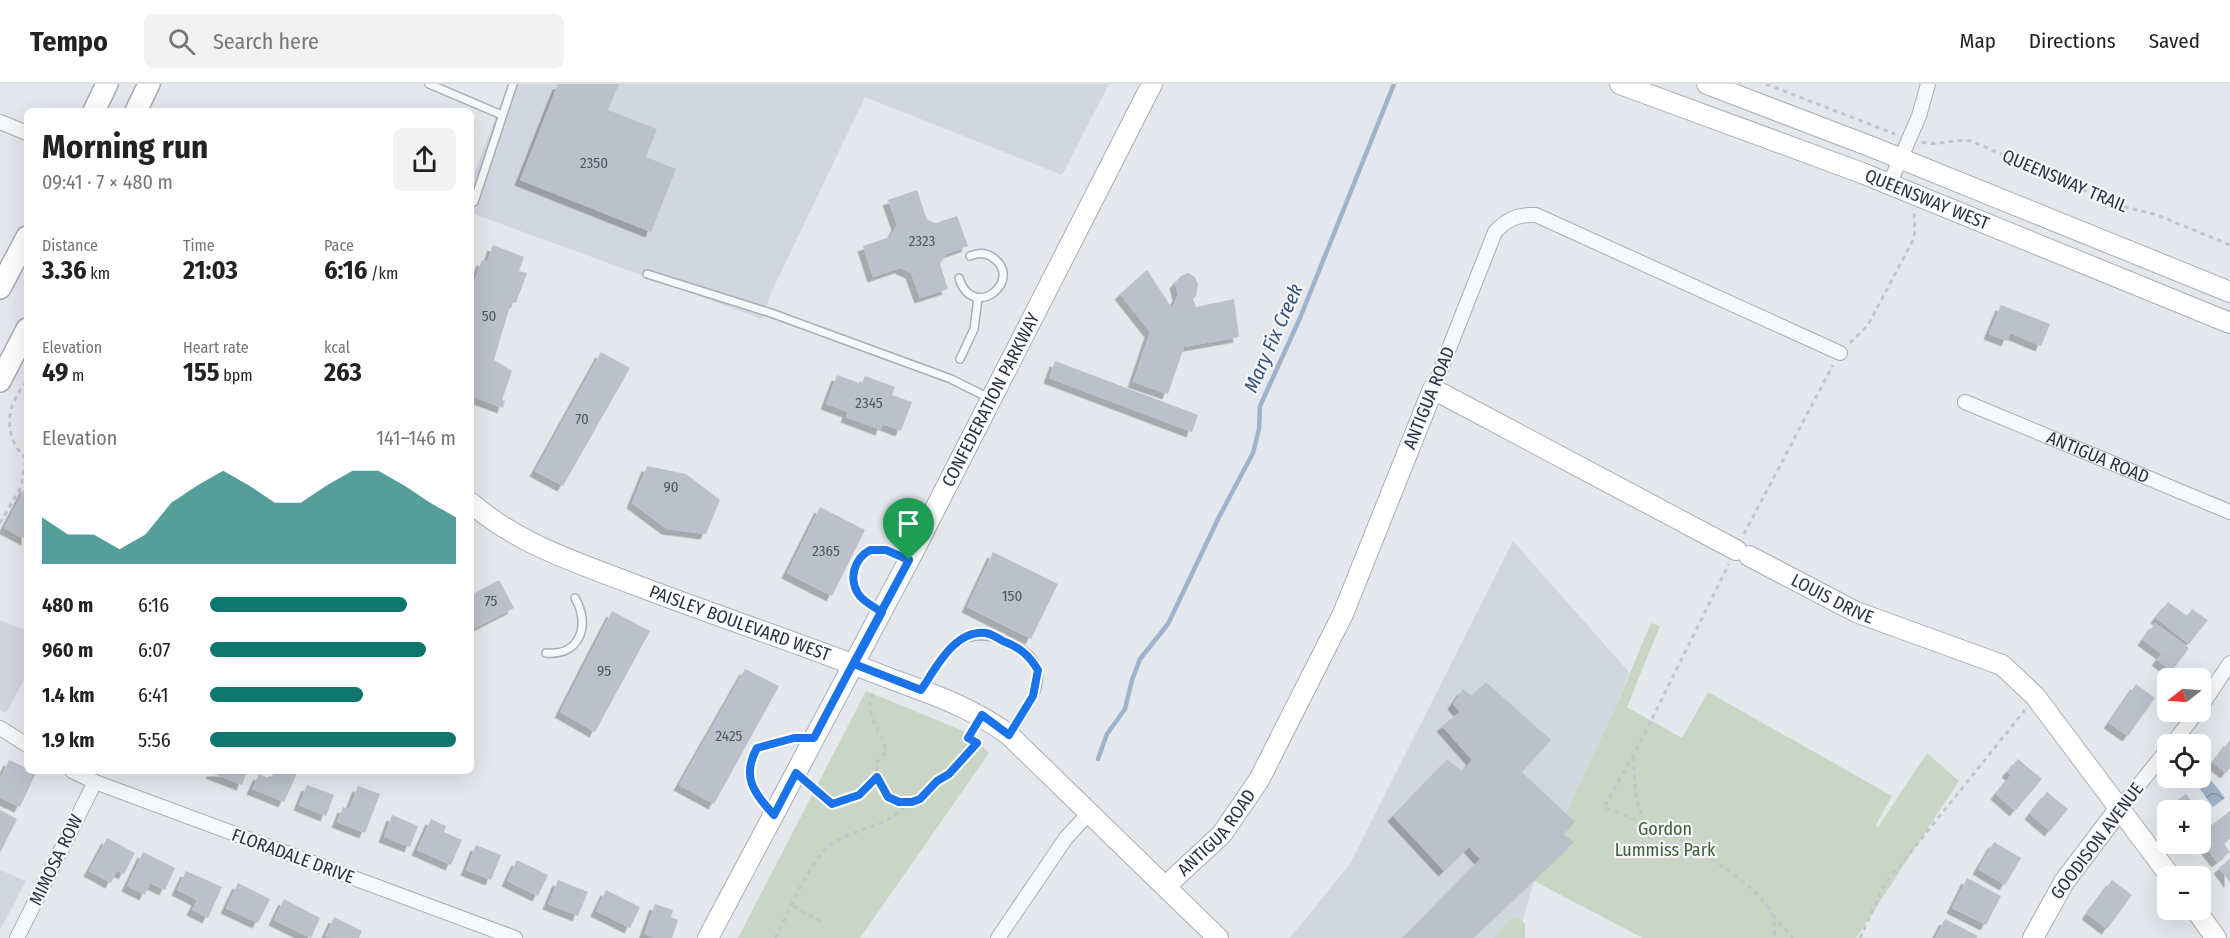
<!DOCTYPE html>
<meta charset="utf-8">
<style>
body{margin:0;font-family:"Fira Sans Condensed",sans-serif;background:#f2f2f2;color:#222;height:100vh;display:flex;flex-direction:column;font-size:22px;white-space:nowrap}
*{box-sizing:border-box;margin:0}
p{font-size:20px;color:#767676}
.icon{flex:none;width:33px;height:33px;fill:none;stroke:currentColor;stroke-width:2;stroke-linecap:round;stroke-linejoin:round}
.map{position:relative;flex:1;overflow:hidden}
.sheet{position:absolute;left:24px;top:24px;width:450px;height:666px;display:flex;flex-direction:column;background:#fff;border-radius:9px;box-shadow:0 6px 24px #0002}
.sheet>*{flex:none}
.needle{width:39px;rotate:253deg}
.fabs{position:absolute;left:2157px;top:584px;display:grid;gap:12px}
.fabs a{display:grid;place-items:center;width:54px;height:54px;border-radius:9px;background:#fff;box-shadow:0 6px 24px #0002;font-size:30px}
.pin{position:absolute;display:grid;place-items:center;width:51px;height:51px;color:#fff;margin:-62px -26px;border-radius:50% 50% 50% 0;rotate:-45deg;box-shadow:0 0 6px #0007}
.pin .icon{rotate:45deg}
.round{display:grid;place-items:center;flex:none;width:63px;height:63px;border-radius:9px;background:#f2f2f2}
.headline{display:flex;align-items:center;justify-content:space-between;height:102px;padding:0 18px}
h1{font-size:33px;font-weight:700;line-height:45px}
.metrics{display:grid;grid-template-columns:repeat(3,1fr);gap:9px;height:102px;padding:6px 18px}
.metrics div{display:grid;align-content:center}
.metrics b{font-size:26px;font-weight:700}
.metrics small{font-size:16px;font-weight:400}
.metrics p{font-size:16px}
.chart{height:168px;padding:12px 18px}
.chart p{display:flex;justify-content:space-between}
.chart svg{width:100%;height:108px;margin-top:6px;fill:#0f766e;opacity:.7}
ul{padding:0 18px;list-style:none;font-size:20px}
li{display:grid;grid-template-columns:96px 72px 1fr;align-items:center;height:45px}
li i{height:15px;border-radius:8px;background:#0f766e}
header{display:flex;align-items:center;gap:36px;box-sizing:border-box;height:84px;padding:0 30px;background:#fff;border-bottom:2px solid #e0e0e0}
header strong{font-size:28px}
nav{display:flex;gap:33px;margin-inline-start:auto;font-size:21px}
.search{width:420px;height:54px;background:#f2f2f2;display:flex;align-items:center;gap:15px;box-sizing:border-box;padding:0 21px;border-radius:9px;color:#767676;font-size:22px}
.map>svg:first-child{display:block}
.built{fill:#d2d6de}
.park{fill:#c9d6c5}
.water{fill:url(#water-waves)}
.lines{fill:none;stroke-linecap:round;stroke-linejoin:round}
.stream{stroke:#9fb4cc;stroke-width:4.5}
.building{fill:#bbc0ca;filter:url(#shadow)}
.lane-casing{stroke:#a9aeb7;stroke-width:10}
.street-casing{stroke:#a9aeb7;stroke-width:16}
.secondary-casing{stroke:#a9aeb7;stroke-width:22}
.primary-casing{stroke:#a3abb8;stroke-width:24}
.path{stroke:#c2c5cb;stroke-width:3;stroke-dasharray:4.5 4.5;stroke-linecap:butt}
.lane{stroke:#f7f8fa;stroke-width:7}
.street{stroke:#f7f8fa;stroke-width:14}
.secondary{stroke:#fff;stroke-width:20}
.primary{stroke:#fff;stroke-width:21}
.route-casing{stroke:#fff;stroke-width:12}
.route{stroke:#1a73e8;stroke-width:8}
.labels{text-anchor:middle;stroke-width:4.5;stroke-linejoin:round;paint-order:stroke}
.number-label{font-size:15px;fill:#4f5766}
.street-label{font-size:18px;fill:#2b3445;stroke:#f4f6f9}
.park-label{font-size:18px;fill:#3f6138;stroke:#f4f6f9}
.water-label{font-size:20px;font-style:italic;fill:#34527a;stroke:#f4f6f9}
</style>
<header>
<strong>Tempo</strong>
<div class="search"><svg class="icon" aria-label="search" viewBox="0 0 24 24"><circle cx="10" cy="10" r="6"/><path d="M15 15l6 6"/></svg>Search here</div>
<nav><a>Map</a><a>Directions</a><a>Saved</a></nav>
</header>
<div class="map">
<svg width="2230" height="854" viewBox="0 0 2230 854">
<defs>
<pattern id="water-waves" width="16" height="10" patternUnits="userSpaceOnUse" patternTransform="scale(1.5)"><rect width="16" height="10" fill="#9fb4cc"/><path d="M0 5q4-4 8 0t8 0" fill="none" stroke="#8293a7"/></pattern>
<filter id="shadow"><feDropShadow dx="-5.5" dy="5.5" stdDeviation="0" flood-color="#0004"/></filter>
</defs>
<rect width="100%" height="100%" fill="#e4e7ec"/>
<g class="built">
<path d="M508,0H1109L1062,91L865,13L771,209L762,235L471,129V99Z"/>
<path d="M1513,457L1629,588L1617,620L1534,797L1518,854H1290L1350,780Z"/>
<path d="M0,536L27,547V590L6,629L0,626Z"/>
<path d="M0,786L26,797L0,846Z"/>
</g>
<g class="park">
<path d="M1651,539L1660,542L1627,623L1682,654L1708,608L1892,712L1876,741L1878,743L1927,669L1959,697L1856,854H1643L1534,797L1617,620Z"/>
<path d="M866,607L968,649L989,669L860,854H738Z"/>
<path d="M1518,833L1525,840V854H1494L1511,835Z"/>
</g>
<path class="water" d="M2211,696L2225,714L2213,723L2200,705Z"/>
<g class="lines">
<path class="stream" d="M1098,675L1107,650L1125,625L1132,596L1140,575L1168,540L1219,433L1253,369L1259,345L1260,322L1300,234L1394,0"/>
</g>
<g class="building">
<path d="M558,0H619L608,26L657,45L646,73L676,85L651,148L520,96Z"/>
<path d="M917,106L927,136L936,139L957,132L968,162L946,170L940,180L948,205L920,214L911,189L900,184L873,193L863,162L890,153L897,141L888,116Z"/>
<path d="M493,161L524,173L519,187L527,189L516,219L511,218L494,276L512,287L502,316L505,317L503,324L471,312V216L474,208L471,206L482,176L487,178Z"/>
<path d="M1147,186L1172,224L1178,211L1175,199L1181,192L1188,189L1195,193L1198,200L1196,212L1193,215L1196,223L1234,215L1239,253L1184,263L1168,310L1133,298L1150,248L1120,210Z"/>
<path d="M2001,221L2050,240L2041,262L2010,249L2007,257L1989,250Z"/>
<path d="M601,268L630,284L563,402L535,387Z"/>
<path d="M1055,277L1198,331L1192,348L1049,294Z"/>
<path d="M837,291L862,300L865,292L895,303L892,311L912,318L901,347L883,340L881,346L846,333L848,328L826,320Z"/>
<path d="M647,382L686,390L720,416L706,450L667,445L632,419Z"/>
<path d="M27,400V456L4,444Z"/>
<path d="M820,423L865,446L832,512L787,489Z"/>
<path d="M993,468L1058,500L1031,555L967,523Z"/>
<path d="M499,496L514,524L471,546V511Z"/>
<path d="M2168,518L2187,532L2192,525L2208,536L2189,560L2156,534Z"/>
<path d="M612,527L650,547L595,648L560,628Z"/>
<path d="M2155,539L2189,564L2172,587L2157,576L2162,570L2143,556Z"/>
<path d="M745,585L779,602L714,720L679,701Z"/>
<path d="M1486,598L1551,656L1522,688L1575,738L1563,750L1574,758L1473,854H1403L1480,775L1469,763L1444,787L1393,732L1447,676L1463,687L1472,676L1442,642L1460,628L1453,620L1463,605L1472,612Z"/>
<path d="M2136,600L2155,614L2128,652L2109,639Z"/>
<path d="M2230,656V684L2226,689L2213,679Z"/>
<path d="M2018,675L2042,695L2015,727L1996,710L2011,691L2007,688Z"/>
<path d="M9,676L27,684V687L36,689L20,723L0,714V695Z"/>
<path d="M212,687H247L242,701L211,689Z"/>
<path d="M274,687H298L284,718L252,705L259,690L271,695Z"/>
<path d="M307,701L334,711L326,732L299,721Z"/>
<path d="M358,702L380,710L365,749L337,738L343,723L349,725Z"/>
<path d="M2047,708L2068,725L2050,747L2030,730Z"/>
<path d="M2186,710L2198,726H2176L2172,720Z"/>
<path d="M0,726L17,735L0,769Z"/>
<path d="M2230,727V755L2224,760L2230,768L2217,778L2200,756V750Z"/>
<path d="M392,731L418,742L410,763L384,753Z"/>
<path d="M431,735L446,742L444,748L462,756L451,781L417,766Z"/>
<path d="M107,754L135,769L124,790L117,786L111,799L89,787Z"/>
<path d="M1994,758L2021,774L2005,801L1978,785Z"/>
<path d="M476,761L501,771L491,796L466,786Z"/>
<path d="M143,768L175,784L165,806L150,799L145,811L127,802Z"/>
<path d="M2230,775V799L2219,784Z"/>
<path d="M517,776L548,791L538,812L507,797Z"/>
<path d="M186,787L222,803L208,834L192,826L197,816L177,806Z"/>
<path d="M1967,794L2001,812L1986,841L1952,824Z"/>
<path d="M558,796L588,808L578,832L548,820Z"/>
<path d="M2112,796L2132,811L2107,845L2087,830Z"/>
<path d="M238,799L270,815L258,839L226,824Z"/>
<path d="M606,806L640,823L630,844L596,827Z"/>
<path d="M284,815L320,834L311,854L274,836Z"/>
<path d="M655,820L673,826L671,833L678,836L672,854H655L644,850Z"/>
<path d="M334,833L362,847L359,854L325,853Z"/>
<path d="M1945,835L1978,852L1976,854H1935Z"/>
</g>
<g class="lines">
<defs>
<g id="lane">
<path d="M429,0L502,31"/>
<path d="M474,118L513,0"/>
<path d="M647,190L771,229L951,295L991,315"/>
<path d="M959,194C973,239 1026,195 992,173C985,168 977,169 970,172"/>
<path d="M960,275L974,245L978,214"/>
<path d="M879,526C873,522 865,518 860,512C848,497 854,475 870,466L886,467L908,476"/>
<path d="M546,569C580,572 591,541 575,514"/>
<path d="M922,606C933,589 944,566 962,556C983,543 1034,561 1038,587C1042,609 1021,632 1010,649"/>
<path d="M772,729C753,708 742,691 757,664L794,654H811"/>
</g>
<g id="street">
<path d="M0,38L27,49"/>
<path d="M1889,101L1919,32L1928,0"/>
<path d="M1433,305L1495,148C1507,135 1518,130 1536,131L1840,269"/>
<path id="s1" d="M1965,318L2230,428"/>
<path d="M2200,624L2230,579"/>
<path d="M0,644L27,661"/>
<path d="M2172,660L2198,627"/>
<path d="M72,687L95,698L515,854"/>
<path d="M2120,724L2168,665"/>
<path d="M17,854L95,698"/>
<path d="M998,854L1066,754L1090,728"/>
</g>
<g id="secondary">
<path id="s2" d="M1620,0L1862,89L2230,239"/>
<path d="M1707,0L1872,63L2230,208"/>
<path id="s3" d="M471,419C519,461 579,479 638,502C720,533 804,561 886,593C931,610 970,622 1009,651L1218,854"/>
<path id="s4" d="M1749,472L1856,528L2002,581L2035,612L2170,792"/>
<path id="s5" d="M1166,802L1222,750L1259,696L1343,530L1433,305L1736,466"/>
<path d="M2195,825L2216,854"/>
<path id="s6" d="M708,854L909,476L1152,0"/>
<path d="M2033,854L2064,798L2120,724"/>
</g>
<g id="primary">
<path d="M94,27L107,0"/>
<path d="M136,27L149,0"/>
<path d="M0,204L27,153"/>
<path d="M0,297L27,245"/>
</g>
</defs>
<use href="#lane" class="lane-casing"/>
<use href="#street" class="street-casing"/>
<use href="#secondary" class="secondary-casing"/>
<use href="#primary" class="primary-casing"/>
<g class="path">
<path d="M1766,0L1895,50"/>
<path d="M1922,58C1938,63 1953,54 1971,57L2121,122L2157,131L2230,161"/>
<path d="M1850,259L1868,241L1913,156L1915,147L1914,129"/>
<path d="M26,374C10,361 5,336 14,317C17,309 23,304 27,296"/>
<path d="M0,439L21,403L26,375"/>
<path d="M1744,450L1833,281"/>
<path d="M1633,673L1636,713L1644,739C1674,749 1762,801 1772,831C1775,837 1775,847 1774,854"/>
<path d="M877,693C884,711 893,719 912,718"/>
<path d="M808,701L832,720L859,711L877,693L876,679L886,667C882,646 861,628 874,608"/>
<path d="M1644,739L1604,723L1640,659L1729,480"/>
<path d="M793,822L822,838"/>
<path d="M1773,831L1793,854"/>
<path d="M775,854C788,830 807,783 825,766C841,750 863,747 883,738C894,733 903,724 913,717C937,702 957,681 977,659L968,654L972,648"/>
<path d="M1860,854L1885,800L2025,626"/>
</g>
<use href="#lane" class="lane"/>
<use href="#street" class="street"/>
<use href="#secondary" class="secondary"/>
<use href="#primary" class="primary"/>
</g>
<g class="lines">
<defs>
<path id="route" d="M909,476C877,536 845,594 814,654H794L757,664C741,693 754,709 774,731L796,689L832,720L859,711L877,693L888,713L899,718H912L920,715L937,697L949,690L977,659L968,654L982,631L1009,651L1033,612L1038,586C1029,571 1019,563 1003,557C998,554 991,550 986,549C954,545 935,586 921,606L854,580L882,528C874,523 864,518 859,511C848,495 854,475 870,466H886L909,476"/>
</defs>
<use href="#route" class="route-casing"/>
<use href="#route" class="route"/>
</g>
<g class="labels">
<g class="number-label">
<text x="594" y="84">2350</text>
<text x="922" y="162">2323</text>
<text x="489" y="237">50</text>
<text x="869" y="324">2345</text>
<text x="582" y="340">70</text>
<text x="671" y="408">90</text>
<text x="826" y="472">2365</text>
<text x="1012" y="517">150</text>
<text x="491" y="522">75</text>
<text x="604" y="592">95</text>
<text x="729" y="657">2425</text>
</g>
<g class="street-label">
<text transform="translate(2065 97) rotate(23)" y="6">QUEENSWAY TRAIL</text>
<text dy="6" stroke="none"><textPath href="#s2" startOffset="328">QUEENSWAY WEST</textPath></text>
<text transform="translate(1429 314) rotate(-68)" y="6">ANTIGUA ROAD</text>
<text dy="6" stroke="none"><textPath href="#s6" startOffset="608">CONFEDERATION PARKWAY</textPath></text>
<text dy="6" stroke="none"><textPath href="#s1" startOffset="144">ANTIGUA ROAD</textPath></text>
<text dy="6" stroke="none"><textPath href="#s4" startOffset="94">LOUIS DRIVE</textPath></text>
<text dy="6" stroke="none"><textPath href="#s3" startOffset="296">PAISLEY BOULEVARD WEST</textPath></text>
<text dy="6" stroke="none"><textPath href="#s5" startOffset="74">ANTIGUA ROAD</textPath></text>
<text transform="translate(2097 757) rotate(-53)" y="6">GOODISON AVENUE</text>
<text transform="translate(293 772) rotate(20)" y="6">FLORADALE DRIVE</text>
<text transform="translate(56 776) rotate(-64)" y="6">MIMOSA ROW</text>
</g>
<g class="park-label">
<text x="1665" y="751">Gordon<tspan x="1665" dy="21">Lummiss Park</tspan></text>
</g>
<g class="water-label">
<text transform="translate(1273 254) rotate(-66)" y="7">Mary Fix Creek</text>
</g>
</g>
</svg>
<div class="fabs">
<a><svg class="needle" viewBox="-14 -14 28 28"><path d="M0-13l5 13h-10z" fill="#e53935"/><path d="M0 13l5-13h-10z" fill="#767676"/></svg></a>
<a><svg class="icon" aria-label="locate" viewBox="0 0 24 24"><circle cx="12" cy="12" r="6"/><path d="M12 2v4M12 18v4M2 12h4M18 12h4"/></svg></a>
<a>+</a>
<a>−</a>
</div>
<div class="pin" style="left:909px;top:476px;background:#1e9e55"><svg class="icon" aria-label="arrive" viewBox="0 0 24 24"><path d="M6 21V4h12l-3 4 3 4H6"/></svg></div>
<section class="sheet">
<div class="headline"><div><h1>Morning run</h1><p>09:41 · 7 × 480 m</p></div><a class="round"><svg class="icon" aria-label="share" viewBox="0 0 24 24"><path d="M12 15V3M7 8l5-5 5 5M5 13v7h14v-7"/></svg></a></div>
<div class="metrics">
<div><p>Distance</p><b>3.36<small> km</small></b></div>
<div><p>Time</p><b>21:03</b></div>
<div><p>Pace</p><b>6:16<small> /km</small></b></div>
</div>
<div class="metrics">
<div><p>Elevation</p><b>49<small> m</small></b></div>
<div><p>Heart rate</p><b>155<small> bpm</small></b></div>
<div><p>kcal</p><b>263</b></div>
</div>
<div class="chart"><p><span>Elevation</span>141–146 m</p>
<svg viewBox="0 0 160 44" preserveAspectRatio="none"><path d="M0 44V25L10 32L20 32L30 38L40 32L50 19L60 12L70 6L80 12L90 19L100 19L110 12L120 6L130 6L140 12L150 19L160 25V44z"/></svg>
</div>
<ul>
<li><b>480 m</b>6:16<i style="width:80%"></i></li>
<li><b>960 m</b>6:07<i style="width:88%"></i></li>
<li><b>1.4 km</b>6:41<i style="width:62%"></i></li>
<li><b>1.9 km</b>5:56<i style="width:100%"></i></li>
</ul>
</section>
</div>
